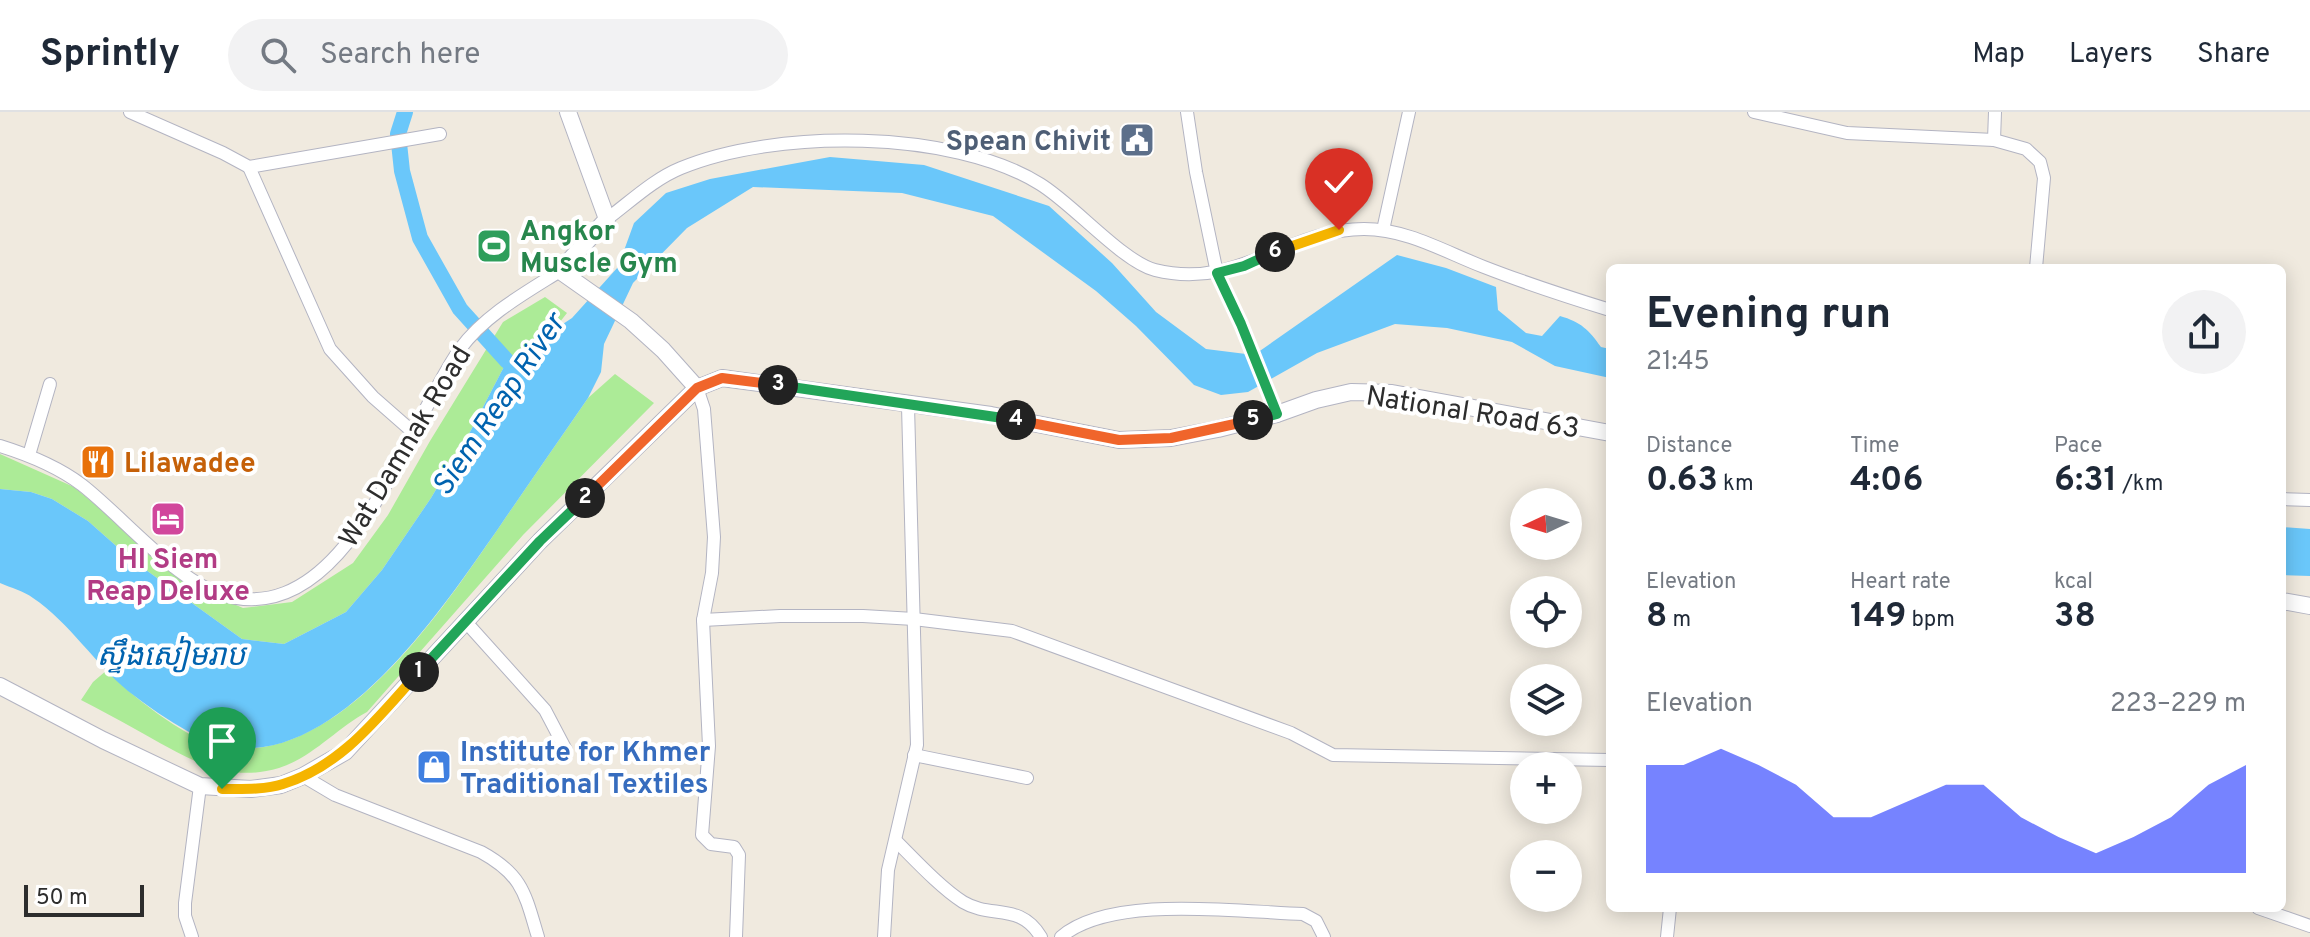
<!DOCTYPE html>
<meta charset="utf-8">
<style>
body{margin:0;font-family:Overpass,"Noto Sans Khmer",sans-serif;background:#f2f2f3;color:#1f2937;height:100vh;display:flex;flex-direction:column;font-size:30px;white-space:nowrap}
*{box-sizing:border-box;margin:0}
p{font-size:26px;color:#747a83}
.icon{flex:none;width:44px;height:44px;fill:none;stroke:currentColor;stroke-width:2;stroke-linecap:round;stroke-linejoin:round}
.map{position:relative;flex:1;overflow:hidden}
.drawer{position:absolute;left:1606px;top:152px;width:680px;height:648px;display:flex;flex-direction:column;background:#fff;border-radius:12px;box-shadow:0 4px 20px #0003}
.drawer>*{flex:none}
.needle{width:52px;rotate:266deg}
.controls{position:absolute;left:1510px;top:376px;display:grid;gap:16px}
.controls a{display:grid;place-items:center;width:72px;height:72px;border-radius:50%;background:#fff;box-shadow:0 4px 20px #0003;font-size:40px}
.scale{position:absolute;left:24px;bottom:20px;width:120px;box-sizing:border-box;padding-left:8px;border:4px solid #2d2d2d;border-top:0;font-size:22px;line-height:28px;white-space:nowrap;color:#2d2d2d;-webkit-text-stroke:6px #fff;paint-order:stroke}
.pin{position:absolute;display:grid;place-items:center;width:68px;height:68px;color:#fff;margin:-82px -34px;border-radius:50% 50% 50% 0;rotate:-45deg;box-shadow:0 0 8px #0007}
.pin .icon{rotate:45deg}
.km{position:absolute;width:40px;height:40px;margin:-20px;border-radius:50%;background:#222;color:#fff;font-size:22px;line-height:40px;text-align:center}
.round{display:grid;place-items:center;flex:none;width:84px;height:84px;border-radius:42px;background:#f2f2f3}
.headline{display:flex;align-items:center;justify-content:space-between;height:136px;padding:0 40px}
h1{font-size:44px;font-weight:700;line-height:60px}
.figures{display:grid;grid-template-columns:repeat(3,1fr);gap:12px;height:136px;padding:8px 40px}
.figures div{display:grid;align-content:center}
.figures b{font-size:34px;font-weight:700}
.figures small{font-size:22px;font-weight:400}
.figures p{font-size:22px}
.chart{height:224px;padding:16px 40px}
.chart p{display:flex;justify-content:space-between}
.chart svg{width:100%;height:144px;margin-top:8px;fill:#3d4fff;opacity:.7}
header{display:flex;align-items:center;gap:48px;box-sizing:border-box;height:112px;padding:0 40px;background:#fff;border-bottom:2px solid #e0e1e3}
header strong{font-size:38px}
nav{display:flex;gap:44px;margin-inline-start:auto;font-size:28px}
.search{width:560px;height:72px;background:#f2f2f3;display:flex;align-items:center;gap:20px;box-sizing:border-box;padding:0 28px;border-radius:44px;color:#747a83;font-size:30px}
.map>svg:first-child{display:block}
.green{fill:#aceb97}
.water{fill:#6ac7fa}
.lines{fill:none;stroke-linecap:round;stroke-linejoin:round}
.canal{stroke:#6ac7fa;stroke-width:16}
.minor-casing{stroke:#b3b4c2;stroke-width:14}
.tertiary-casing{stroke:#b3b4c2;stroke-width:18}
.minor{stroke:#fff;stroke-width:12}
.tertiary{stroke:#fff;stroke-width:16}
.split-1-casing{stroke:#fff;stroke-width:16}
.split-2-casing{stroke:#fff;stroke-width:16}
.split-3-casing{stroke:#fff;stroke-width:16}
.split-4-casing{stroke:#fff;stroke-width:16}
.split-5-casing{stroke:#fff;stroke-width:16}
.split-6-casing{stroke:#fff;stroke-width:16}
.split-7-casing{stroke:#fff;stroke-width:16}
.split-1{stroke:#f5b400;stroke-width:10}
.split-2{stroke:#22a559;stroke-width:10}
.split-3{stroke:#f0652b;stroke-width:10}
.split-4{stroke:#22a559;stroke-width:10}
.split-5{stroke:#f0652b;stroke-width:10}
.split-6{stroke:#22a559;stroke-width:10}
.split-7{stroke:#f5b400;stroke-width:10}
.labels{text-anchor:middle;stroke-width:8;stroke-linejoin:round;paint-order:stroke}
.service-label{font-size:28px;font-weight:bold;fill:#4e5e75;stroke:#fff;text-anchor:end}
.leisure-label{font-size:28px;font-weight:bold;fill:#27864d;stroke:#fff;text-anchor:start}
.street-label{font-size:28px;fill:#2d2d2d;stroke:#fff}
.food-label{font-size:28px;font-weight:bold;fill:#c56008;stroke:#fff;text-anchor:start}
.hotel-label{font-size:28px;font-weight:bold;fill:#b23c85;stroke:#fff}
.shop-label{font-size:28px;font-weight:bold;fill:#366cbe;stroke:#fff;text-anchor:start}
.water-label{font-size:30px;font-style:italic;fill:#0063af;stroke:#fff}
</style>
<header>
<strong>Sprintly</strong>
<div class="search"><svg class="icon" aria-label="search" viewBox="0 0 24 24"><circle cx="10" cy="10" r="6"/><path d="M15 15l6 6"/></svg>Search here</div>
<nav><a>Map</a><a>Layers</a><a>Share</a></nav>
</header>
<div class="map">
<svg width="2310" height="825" viewBox="0 0 2310 825">
<rect width="100%" height="100%" fill="#f0eadf"/>
<g class="green">
<path d="M545,185L567,201L552,220L507,249L470,320L431,386L382,458L346,500L284,532L242,527L132,448L88,409L52,387L31,380L0,377V342L74,375L196,476L243,496L292,490L353,451L388,403L430,329L503,210Z"/>
<path d="M615,262L654,291L523,423L367,600C337,616 313,645 279,656C223,673 181,642 135,617C117,607 99,597 81,588L93,570L107,558C129,583 184,624 216,634C230,638 250,637 264,635C365,617 448,489 502,411C530,370 559,328 588,286Z"/>
</g>
<g class="water">
<path d="M830,45L924,53L1049,94L1112,151L1156,200L1206,237L1254,243L1397,143L1446,156L1496,175L1498,198L1526,221L1542,224L1560,204C1581,210 1589,218 1601,235L1610,237V266L1555,254L1512,230L1447,216L1395,212L1317,241L1248,280L1221,283L1194,273L1136,214L1096,179L993,104L902,81L753,75L687,116L633,171L604,232L601,260L588,286C559,328 530,370 502,411C442,497 315,694 189,620C168,608 147,594 128,579C94,551 70,511 33,486C24,479 11,476 0,471V377L31,380L52,387L88,409L132,448L242,527L284,532L346,500L382,458L431,386L470,320L507,249L572,206L618,155L634,111L666,81L710,67Z"/>
<path d="M2282,415L2310,417V464L2282,463Z"/>
</g>
<g class="lines">
<path class="canal" d="M405,0L398,22L402,59L420,126L460,197L507,249"/>
<defs>
<g id="minor">
<path d="M130,0L223,41L249,55L440,22"/>
<path d="M1187,0L1196,60L1217,161L1241,212L1277,302"/>
<path d="M1754,0L1847,21L1994,28L2026,37L2040,50L2044,66L2036,156"/>
<path d="M1994,28L1995,0"/>
<path d="M249,55L330,237L373,285L414,321"/>
<path d="M607,107C631,89 654,67 681,56C775,17 952,17 1040,72C1073,92 1123,150 1155,158C1238,179 1287,117 1364,117C1407,117 1445,140 1484,155C1525,171 1568,185 1610,198"/>
<path d="M1383,118L1409,0"/>
<path d="M697,276L704,297L714,425L712,461L703,508L709,634L702,723L711,732L734,735L739,743L736,825"/>
<path d="M0,334C29,343 57,354 82,373C122,404 173,466 220,482C347,523 406,312 460,237C485,203 525,181 560,159"/>
<path d="M29,343L50,272"/>
<path d="M2282,387L2310,388"/>
<path d="M703,508L780,504H863L914,507L1012,519L1291,621L1333,643L1610,648"/>
<path d="M465,509L545,598L566,638"/>
<path d="M914,643L1027,666"/>
<path d="M303,664L335,683L481,740C523,763 525,782 538,825"/>
<path d="M896,729C915,748 941,776 963,790C991,807 1020,790 1041,825"/>
<path d="M2258,796L2310,814"/>
<path d="M192,825L185,804V791L200,674"/>
<path d="M884,825L888,758L917,633L908,294"/>
<path d="M1061,825C1111,782 1238,800 1303,802L1316,809L1324,825"/>
<path d="M1667,825L1670,796"/>
</g>
<g id="tertiary">
<path d="M568,0L607,107L560,159L631,209L663,238L697,276"/>
<path d="M2282,489L2310,494"/>
<path d="M0,574L103,628L200,674L251,677L281,673L303,664L345,640L540,429L697,276L722,266L991,303L1119,328L1171,326L1218,317L1277,302L1316,288L1351,280L1392,281L1610,321"/>
</g>
</defs>
<use href="#minor" class="minor-casing"/>
<use href="#tertiary" class="tertiary-casing"/>
<use href="#minor" class="minor"/>
<use href="#tertiary" class="tertiary"/>
</g>
<g class="lines">
<defs>
<path id="split-1" d="M222,677C242,677 264,678 283,672C342,654 379,604 419,560"/>
<path id="split-2" d="M419,560L540,429L585,386"/>
<path id="split-3" d="M585,386L697,276L722,266L778,273"/>
<path id="split-4" d="M778,273L1016,308"/>
<path id="split-5" d="M1016,308L1119,328L1171,326L1253,308"/>
<path id="split-6" d="M1253,308L1277,302L1241,212L1217,161L1244,154L1275,140"/>
<path id="split-7" d="M1275,140L1339,118"/>
</defs>
<use href="#split-1" class="split-1-casing"/>
<use href="#split-2" class="split-2-casing"/>
<use href="#split-3" class="split-3-casing"/>
<use href="#split-4" class="split-4-casing"/>
<use href="#split-5" class="split-5-casing"/>
<use href="#split-6" class="split-6-casing"/>
<use href="#split-7" class="split-7-casing"/>
<use href="#split-1" class="split-1"/>
<use href="#split-2" class="split-2"/>
<use href="#split-3" class="split-3"/>
<use href="#split-4" class="split-4"/>
<use href="#split-5" class="split-5"/>
<use href="#split-6" class="split-6"/>
<use href="#split-7" class="split-7"/>
</g>
<defs>
<symbol id="civic-square" viewBox="-11 -11 22 22"><rect x="-9" y="-9" width="18" height="18" rx="4" fill="#5c6f8a" stroke="#fff"/><path d="M-.6-6.5H3V-4.5H.6V-3L4-1V1h2V6H-6V1h2V-1L-.6-3ZM-1.2 2.5V6h2.4V2.5Z" fill="#fff"/></symbol>
<symbol id="stadium-square" viewBox="-11 -11 22 22"><rect x="-9" y="-9" width="18" height="18" rx="4" fill="#2e9e5b" stroke="#fff"/><path d="M0-5a6.5 5 0 1 0 0 10a6.5 5 0 1 0 0-10ZM-3.5-1.8h7v3.6h-7Z" fill="#fff"/></symbol>
<symbol id="restaurant-square" viewBox="-11 -11 22 22"><rect x="-9" y="-9" width="18" height="18" rx="4" fill="#e8710a" stroke="#fff"/><path d="M-5-6h1v4h1v-4h1v4h1v-4h1v5L-1.5 .5V6h-2V.5L-5-1ZM5-6V6H3V1.5H1.5Q1.5-4 5-6Z" fill="#fff"/></symbol>
<symbol id="hotel-square" viewBox="-11 -11 22 22"><rect x="-9" y="-9" width="18" height="18" rx="4" fill="#d1479c" stroke="#fff"/><path d="M-6-4.5h1.5V1H6V5H4.5V3h-9V5H-6ZM-4 0a1.8 1.8 0 1 1 3.6 0ZM.5 0V-2.5h3Q6-2.5 6 0Z" fill="#fff"/></symbol>
<symbol id="shop-square" viewBox="-11 -11 22 22"><rect x="-9" y="-9" width="18" height="18" rx="4" fill="#3f7fe0" stroke="#fff"/><path d="M-5-2.5h2.3a2.7 3.5 0 0 1 5.4 0H5L5.5 6h-11ZM-1.5-2.5h3a1.5 2.3 0 0 0-3 0Z" fill="#fff"/></symbol>
</defs>
<g fill-rule="evenodd">
<use href="#civic-square" x="1117" y="8" width="40" height="40"/>
<use href="#stadium-square" x="474" y="114" width="40" height="40"/>
<use href="#restaurant-square" x="78" y="330" width="40" height="40"/>
<use href="#hotel-square" x="148" y="387" width="40" height="40"/>
<use href="#shop-square" x="414" y="635" width="40" height="40"/>
</g>
<g class="labels">
<g class="service-label">
<text x="1111" y="38">Spean Chivit</text>
</g>
<g class="leisure-label">
<text x="520" y="128">Angkor<tspan x="520" dy="32">Muscle Gym</tspan></text>
</g>
<g class="street-label">
<text transform="translate(1473 299) rotate(9)" y="10">National Road 63</text>
<text transform="translate(404 334) rotate(-59)" y="10">Wat Damnak Road</text>
</g>
<g class="food-label">
<text x="124" y="360">Lilawadee</text>
</g>
<g class="hotel-label">
<text x="168" y="456">HI Siem<tspan x="168" dy="32">Reap Deluxe</tspan></text>
</g>
<g class="shop-label">
<text x="460" y="649">Institute for Khmer<tspan x="460" dy="32">Traditional Textiles</tspan></text>
</g>
<g class="water-label">
<text transform="translate(498 292) rotate(-56)" y="10">Siem Reap River</text>
<text x="171" y="553">ស្ទឹងសៀមរាប</text>
</g>
</g>
</svg>
<div class="controls">
<a><svg class="needle" viewBox="-14 -14 28 28"><path d="M0-13l5 13h-10z" fill="#e53935"/><path d="M0 13l5-13h-10z" fill="#747a83"/></svg></a>
<a><svg class="icon" aria-label="locate" viewBox="0 0 24 24"><circle cx="12" cy="12" r="6"/><path d="M12 2v4M12 18v4M2 12h4M18 12h4"/></svg></a>
<a><svg class="icon" aria-label="layers" viewBox="0 0 24 24"><path d="M12 4l9 5-9 5-9-5zM3 14l9 5 9-5"/></svg></a>
<a>+</a>
<a>−</a>
</div>
<div class="scale">50 m</div>
<div class="pin" style="left:222px;top:677px;background:#1e9e55"><svg class="icon" aria-label="arrive" viewBox="0 0 24 24"><path d="M6 21V4h12l-3 4 3 4H6"/></svg></div>
<div class="pin" style="left:1339px;top:118px;background:#d93025"><svg class="icon" aria-label="check" viewBox="0 0 24 24"><path d="M5 12l5 5 9-10"/></svg></div>
<b class="km" style="left:419px;top:560px">1</b>
<b class="km" style="left:585px;top:386px">2</b>
<b class="km" style="left:778px;top:273px">3</b>
<b class="km" style="left:1016px;top:308px">4</b>
<b class="km" style="left:1253px;top:308px">5</b>
<b class="km" style="left:1275px;top:140px">6</b>
<section class="drawer">
<div class="headline"><div><h1>Evening run</h1><p>21:45</p></div><a class="round"><svg class="icon" aria-label="share" viewBox="0 0 24 24"><path d="M12 15V3M7 8l5-5 5 5M5 13v7h14v-7"/></svg></a></div>
<div class="figures">
<div><p>Distance</p><b>0.63<small> km</small></b></div>
<div><p>Time</p><b>4:06</b></div>
<div><p>Pace</p><b>6:31<small> /km</small></b></div>
</div>
<div class="figures">
<div><p>Elevation</p><b>8<small> m</small></b></div>
<div><p>Heart rate</p><b>149<small> bpm</small></b></div>
<div><p>kcal</p><b>38</b></div>
</div>
<div class="chart"><p><span>Elevation</span>223–229 m</p>
<svg viewBox="0 0 160 44" preserveAspectRatio="none"><path d="M0 44V11L10 11L20 6L30 11L40 17L50 27L60 27L70 22L80 17L90 17L100 27L110 33L120 38L130 33L140 27L150 17L160 11V44z"/></svg>
</div>
</section>
</div>
